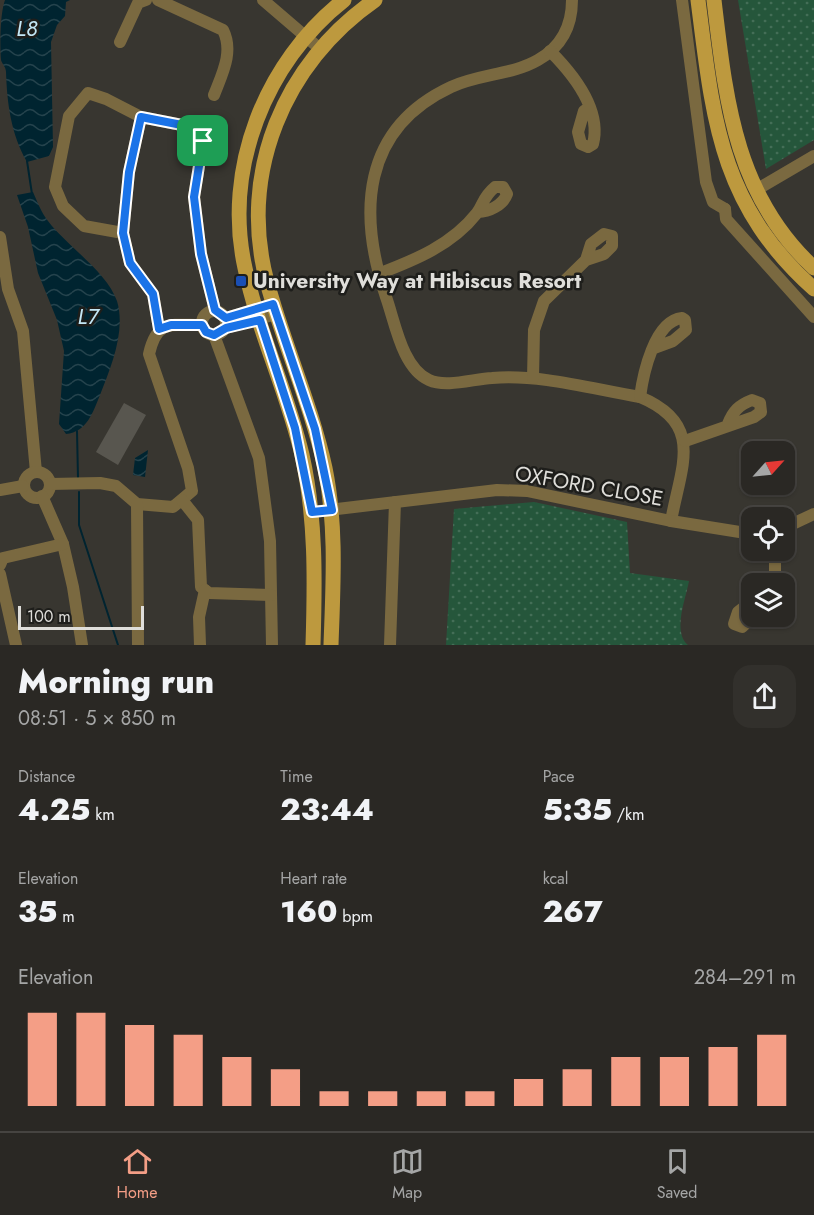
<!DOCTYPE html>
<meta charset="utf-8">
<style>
body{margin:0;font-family:Jost,sans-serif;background:#32302c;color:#f1f3f6;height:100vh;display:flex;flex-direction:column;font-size:22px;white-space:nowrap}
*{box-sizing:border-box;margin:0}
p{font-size:20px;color:#a5a6a6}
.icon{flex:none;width:33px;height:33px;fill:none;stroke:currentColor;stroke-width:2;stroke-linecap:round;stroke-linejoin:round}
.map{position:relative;height:645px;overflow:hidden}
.sheet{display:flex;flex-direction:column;background:#2a2824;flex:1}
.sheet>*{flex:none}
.needle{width:39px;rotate:63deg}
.buttons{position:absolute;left:741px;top:441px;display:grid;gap:12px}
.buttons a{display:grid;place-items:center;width:54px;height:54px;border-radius:12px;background:#2a2824;box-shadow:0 2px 4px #0004,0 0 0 2px #464441;font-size:30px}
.scale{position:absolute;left:18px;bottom:15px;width:126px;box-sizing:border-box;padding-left:6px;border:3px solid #dfdeda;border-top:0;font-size:16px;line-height:21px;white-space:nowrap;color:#dfdeda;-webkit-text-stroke:4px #1e1e1b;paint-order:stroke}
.pin{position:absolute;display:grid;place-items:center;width:51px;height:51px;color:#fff;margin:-26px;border-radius:12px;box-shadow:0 3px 9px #0006}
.round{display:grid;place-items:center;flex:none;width:63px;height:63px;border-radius:18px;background:#32302c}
.head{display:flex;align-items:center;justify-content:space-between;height:102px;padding:0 18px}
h1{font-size:33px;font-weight:800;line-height:45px}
.figures{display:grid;grid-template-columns:repeat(3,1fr);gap:9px;height:102px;padding:6px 18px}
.figures div{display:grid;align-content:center}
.figures b{font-size:30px;font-weight:800}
.figures small{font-size:16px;font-weight:400}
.figures p{font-size:16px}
.chart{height:168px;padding:12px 18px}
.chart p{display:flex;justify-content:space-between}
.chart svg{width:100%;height:108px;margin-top:6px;stroke:#f49e86;stroke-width:6}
.tab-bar{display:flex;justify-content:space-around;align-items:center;height:84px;border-top:2px solid #464441;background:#2a2824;font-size:16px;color:#a5a6a6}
.tab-bar a{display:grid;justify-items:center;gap:3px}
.tab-bar .selected{color:#f49e86}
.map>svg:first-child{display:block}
.green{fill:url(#green-dots)}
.water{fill:url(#water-waves)}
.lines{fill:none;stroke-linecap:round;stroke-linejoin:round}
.stream{stroke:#002430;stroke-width:2}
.building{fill:#58564f}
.minor{stroke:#7a6940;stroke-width:12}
.major{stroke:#bd993e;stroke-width:15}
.route-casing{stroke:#fff;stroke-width:12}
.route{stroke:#1a73e8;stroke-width:8}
.transit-dot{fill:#1a4fb4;stroke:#1e1e1b;stroke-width:2}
.labels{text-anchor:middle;stroke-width:5;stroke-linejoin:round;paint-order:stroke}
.poi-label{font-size:21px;font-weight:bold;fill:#dfdeda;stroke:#1e1e1b;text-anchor:start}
.street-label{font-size:21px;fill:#dfdeda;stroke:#1e1e1b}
.water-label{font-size:22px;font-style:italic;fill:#c3e7f6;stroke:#1e1e1b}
</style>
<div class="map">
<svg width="814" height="645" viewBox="0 0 814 645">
<defs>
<pattern id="green-dots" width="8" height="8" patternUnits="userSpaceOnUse" patternTransform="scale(1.5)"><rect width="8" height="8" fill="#25563b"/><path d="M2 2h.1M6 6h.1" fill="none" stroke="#446e57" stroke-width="1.8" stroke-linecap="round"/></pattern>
<pattern id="water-waves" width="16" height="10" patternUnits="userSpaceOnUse" patternTransform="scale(1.5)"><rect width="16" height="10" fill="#002430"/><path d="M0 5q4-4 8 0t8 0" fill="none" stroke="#25434d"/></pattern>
</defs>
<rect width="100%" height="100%" fill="#383630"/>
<g class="green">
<path d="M738,0H814V140L766,169Z"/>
<path d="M534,502L627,522L630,573L689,581C686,598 672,632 688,645H446L454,509Z"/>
</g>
<g class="water">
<path d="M5,0H70L66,2L65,16L57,25L51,42L53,147L49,156L27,162C11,134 7,103 6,72C6,67 2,64 1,60C0,43 0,14 5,0Z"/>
<path d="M33,192C37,201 41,212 48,221C66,245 107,272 117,301C126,331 111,367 100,395C93,412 87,432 66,434L59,424L64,351L57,320L38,273L28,227L17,195Z"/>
<path d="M148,450L145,477L133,475L135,458Z"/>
</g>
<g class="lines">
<g class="stream">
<path d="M27,161L32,194"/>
<path d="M77,431L78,478"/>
<path d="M79,492V525L118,645"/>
</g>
</g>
<path class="building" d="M124,403L146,415L118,465L96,452Z"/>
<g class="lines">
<g class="minor">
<path d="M158,0L223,30C234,52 222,74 214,95"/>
<path d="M263,0L319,48"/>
<path d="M572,0C572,26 561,47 538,60C512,75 479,74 451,87C361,129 358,214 386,297C395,322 402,368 429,380C446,388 473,379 492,378C541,374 592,389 640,397C705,424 681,466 671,521"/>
<path d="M682,0L706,182L713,202L725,209"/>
<path d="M120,42L138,3L146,0"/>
<path d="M550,51C573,74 602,109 593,144L588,147L581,144L578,132L584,111L590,107"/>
<path d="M756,190L814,156"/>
<path d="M725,209L726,219L814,317"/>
<path d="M123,233L129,172L141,117"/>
<path d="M0,237L8,289L23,331L36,472"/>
<path d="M378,274C415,260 452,245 477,213C484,203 483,197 495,187H503L507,194C503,205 489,212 478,212"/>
<circle cx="214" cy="323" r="12"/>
<path d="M226,318L273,304"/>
<path d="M226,328L276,314"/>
<path d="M159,329L153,294L130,263L123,233L84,226L63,206L55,187L69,116L88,93L106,99L141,117L187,126L203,141L194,197L201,254L215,310"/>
<path d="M214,335L259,458L270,541L272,645"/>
<path d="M533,378L534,330L544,301L586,260L604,254L612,246V236L604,234L591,244L586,260"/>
<path d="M640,397C643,375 654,321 682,318L685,320L686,330L673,341L654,348"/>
<path d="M685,441L754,417L761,412L760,403L752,400C739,405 733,411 728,424"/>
<circle cx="37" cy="485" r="13"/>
<path d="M50,484L100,483L116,486L137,504L173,507L192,491L188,468L149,354C157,319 171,325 202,325"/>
<path d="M0,490L23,486"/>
<path d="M42,496L63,544L73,587L82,645"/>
<path d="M182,500L198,520L201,587L209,593L271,595"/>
<path d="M137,504L138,645"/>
<path d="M312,512L497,490L527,491L671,521L752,534"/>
<path d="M784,528L814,514"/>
<path d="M0,565L3,558L63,544"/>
<path d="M0,574L16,645"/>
<path d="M769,584L775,572V550"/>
<path d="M752,601L738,612L734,624L742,627L754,616"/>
<path d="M200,645L199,617L205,590"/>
<path d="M390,645L395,502"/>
</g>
<g class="major">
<path d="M698,0C713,118 719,204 814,289"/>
<path d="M714,0C726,101 735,195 814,268"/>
<path d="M313,645C315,580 316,518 302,455C287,391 258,331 245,268C223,169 265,62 344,0"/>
<path d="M331,645C333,586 337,527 325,468C311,404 284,345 267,282C238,173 284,63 375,0"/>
</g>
</g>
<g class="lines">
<defs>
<path id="route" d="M141,117L187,126L203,141L194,197L201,254L215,310L226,318L273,304L315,429L332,510L312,512L295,428L260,320L226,328L214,335L206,332L202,325H171L159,329L153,294L130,263L123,233L129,172Z"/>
</defs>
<use href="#route" class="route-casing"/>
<use href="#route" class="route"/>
</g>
<rect class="transit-dot" x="235" y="275" width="12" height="12" rx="3"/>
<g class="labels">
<g class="poi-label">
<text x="253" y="288">University Way at Hibiscus Resort</text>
</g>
<g class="street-label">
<text transform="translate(589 486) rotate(10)" y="7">OXFORD CLOSE</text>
</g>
<g class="water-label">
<text x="27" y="36">L8</text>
<text x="88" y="324">L7</text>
</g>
</g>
</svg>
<div class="buttons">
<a><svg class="needle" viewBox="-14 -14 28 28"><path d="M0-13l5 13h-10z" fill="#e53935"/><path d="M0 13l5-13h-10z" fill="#a5a6a6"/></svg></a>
<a><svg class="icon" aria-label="locate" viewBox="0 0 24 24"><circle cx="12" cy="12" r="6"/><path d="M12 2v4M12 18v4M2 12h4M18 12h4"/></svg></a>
<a><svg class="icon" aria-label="layers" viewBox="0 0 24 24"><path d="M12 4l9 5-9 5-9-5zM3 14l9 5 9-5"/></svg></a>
</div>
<div class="scale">100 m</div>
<div class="pin" style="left:203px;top:141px;background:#1e9e55"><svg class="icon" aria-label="arrive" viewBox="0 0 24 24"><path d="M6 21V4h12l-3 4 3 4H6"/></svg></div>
</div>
<section class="sheet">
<div class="head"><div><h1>Morning run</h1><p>08:51 · 5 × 850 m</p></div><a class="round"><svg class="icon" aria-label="share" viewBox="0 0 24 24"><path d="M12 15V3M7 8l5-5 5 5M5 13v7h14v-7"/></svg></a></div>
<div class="figures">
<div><p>Distance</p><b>4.25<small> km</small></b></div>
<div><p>Time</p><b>23:44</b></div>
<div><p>Pace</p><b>5:35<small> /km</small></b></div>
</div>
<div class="figures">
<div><p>Elevation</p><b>35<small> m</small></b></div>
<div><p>Heart rate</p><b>160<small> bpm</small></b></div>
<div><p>kcal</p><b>267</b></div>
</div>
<div class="chart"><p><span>Elevation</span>284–291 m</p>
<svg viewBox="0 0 160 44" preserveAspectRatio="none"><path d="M5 44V6M15 44V6M25 44V11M35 44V15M45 44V24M55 44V29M65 44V38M75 44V38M85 44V38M95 44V38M105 44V33M115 44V29M125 44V24M135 44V24M145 44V20M155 44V15"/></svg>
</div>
</section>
<nav class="tab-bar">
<a class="selected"><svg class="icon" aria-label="home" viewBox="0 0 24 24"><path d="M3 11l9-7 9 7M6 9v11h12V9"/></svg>Home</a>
<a><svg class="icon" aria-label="map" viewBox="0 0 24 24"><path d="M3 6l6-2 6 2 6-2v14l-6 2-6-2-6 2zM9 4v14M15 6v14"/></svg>Map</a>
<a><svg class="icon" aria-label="saved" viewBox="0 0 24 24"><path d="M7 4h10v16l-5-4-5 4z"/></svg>Saved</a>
</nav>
